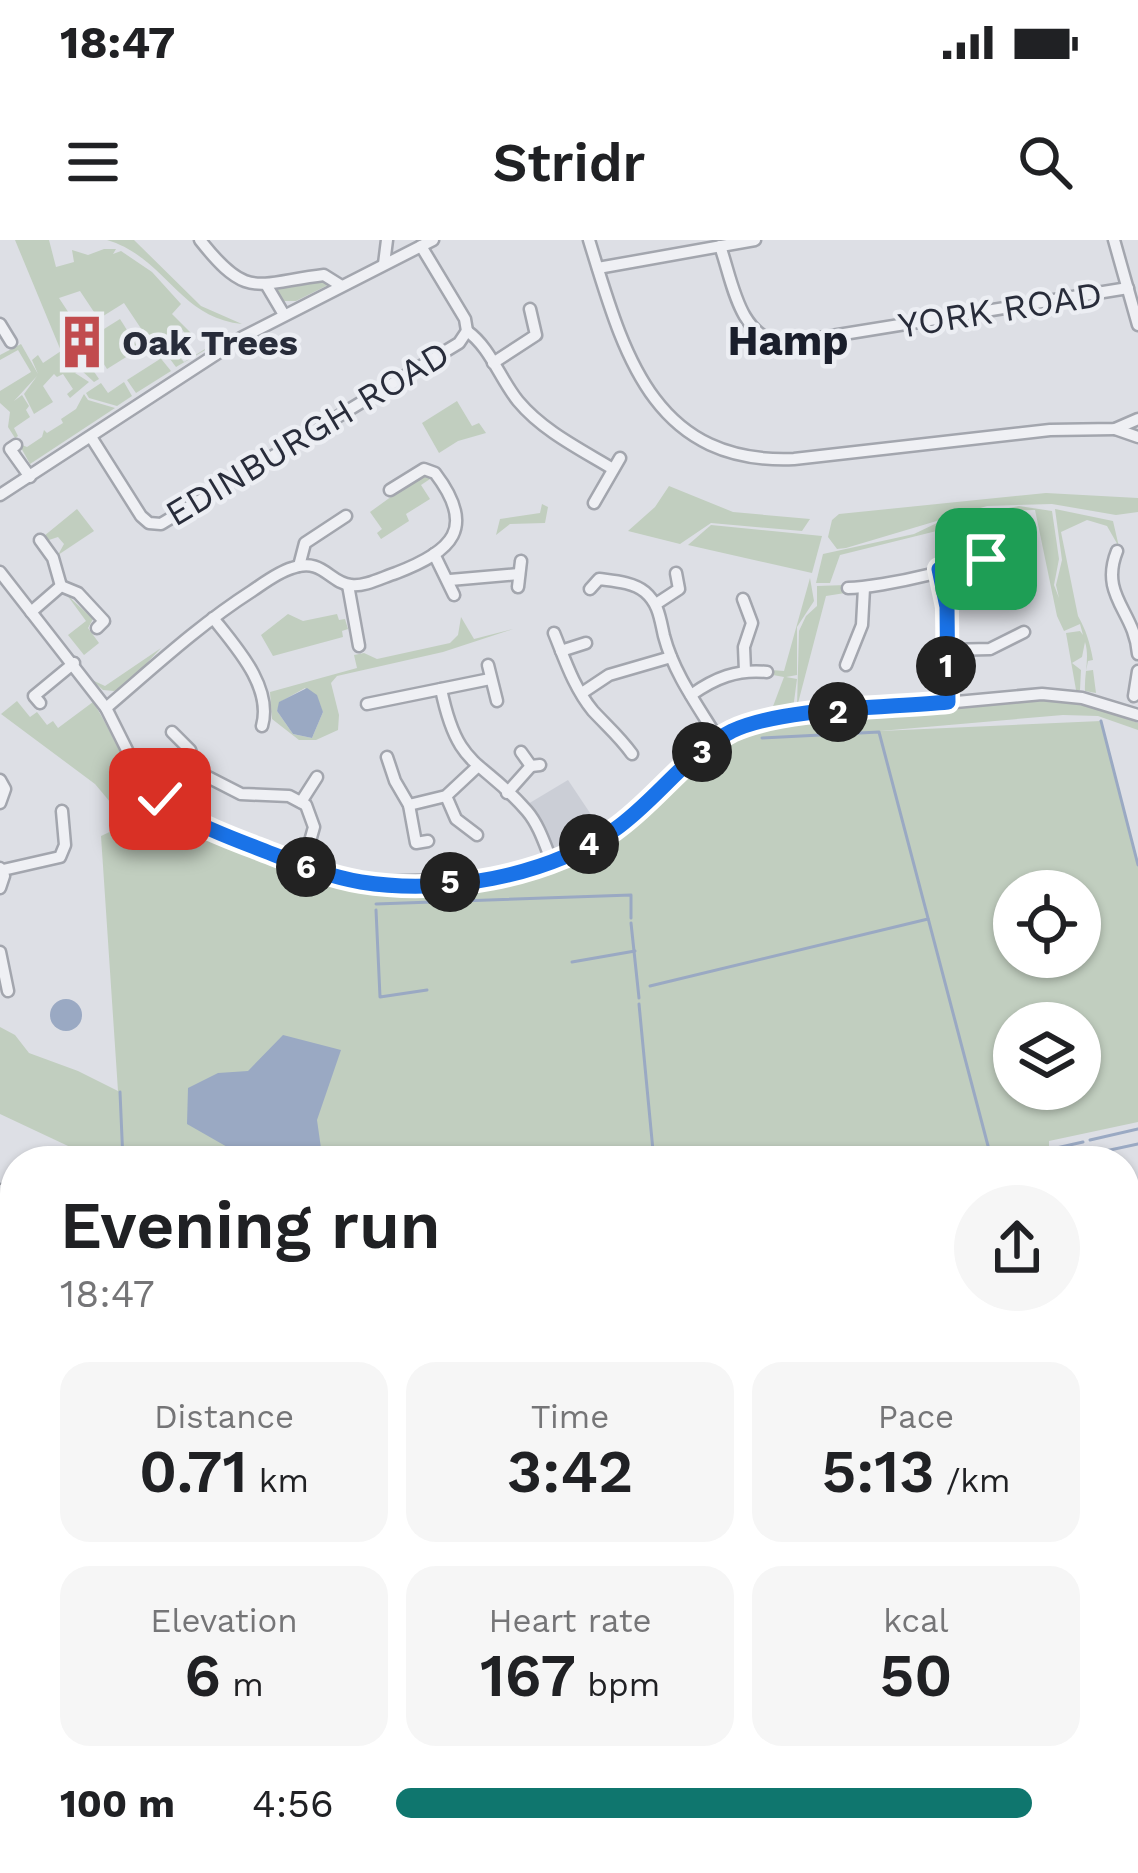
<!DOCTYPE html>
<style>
body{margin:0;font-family:"Work Sans",sans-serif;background:#f6f6f6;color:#202124;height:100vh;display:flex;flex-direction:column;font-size:45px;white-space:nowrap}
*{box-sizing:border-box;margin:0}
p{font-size:39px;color:#757577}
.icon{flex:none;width:66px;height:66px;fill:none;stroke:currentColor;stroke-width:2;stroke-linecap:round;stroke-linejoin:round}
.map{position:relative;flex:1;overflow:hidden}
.drawer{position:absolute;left:0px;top:906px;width:1140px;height:729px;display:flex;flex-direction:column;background:#fff;border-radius:48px 48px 0 0;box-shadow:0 3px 9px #0004}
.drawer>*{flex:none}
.buttons{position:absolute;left:993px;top:630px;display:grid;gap:24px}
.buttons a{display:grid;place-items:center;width:108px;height:108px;border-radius:50%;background:#fff;box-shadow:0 3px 9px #0004;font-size:60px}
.pin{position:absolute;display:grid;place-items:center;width:102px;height:102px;color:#fff;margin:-51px;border-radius:24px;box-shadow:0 6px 18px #0006}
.km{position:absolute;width:60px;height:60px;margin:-30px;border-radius:50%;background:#222;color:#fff;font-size:33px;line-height:60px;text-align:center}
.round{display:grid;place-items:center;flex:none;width:126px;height:126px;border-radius:63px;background:#f6f6f6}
.head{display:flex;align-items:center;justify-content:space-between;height:204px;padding:0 60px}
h1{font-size:66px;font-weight:600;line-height:90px}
.stats{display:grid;grid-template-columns:repeat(3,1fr);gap:18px;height:204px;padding:12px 60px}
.stats div{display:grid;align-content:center;border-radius:30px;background:#f6f6f6;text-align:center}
.stats b{font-size:60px;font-weight:600}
.stats small{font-size:33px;font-weight:400}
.stats p{font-size:33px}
ul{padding:0 60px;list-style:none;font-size:39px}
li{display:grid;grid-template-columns:192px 144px 1fr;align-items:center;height:90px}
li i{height:30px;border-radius:15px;background:#0f766e}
.status{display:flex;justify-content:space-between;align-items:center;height:84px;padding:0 60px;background:#fff;direction:ltr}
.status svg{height:33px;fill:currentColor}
header{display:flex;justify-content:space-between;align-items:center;height:156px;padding:0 60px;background:#fff;font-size:54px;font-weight:600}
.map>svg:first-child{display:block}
.built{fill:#cbced6}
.green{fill:#c1cebf;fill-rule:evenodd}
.water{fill:#9aa9c3}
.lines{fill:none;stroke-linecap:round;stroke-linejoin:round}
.stream{stroke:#9aa9c3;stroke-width:3}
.street-casing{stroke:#a3a6ae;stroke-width:15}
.street{stroke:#eff0f4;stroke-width:10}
.route-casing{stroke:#fff;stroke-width:24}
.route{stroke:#1a73e8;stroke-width:15}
.labels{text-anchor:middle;stroke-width:9;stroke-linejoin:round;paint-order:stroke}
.street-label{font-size:36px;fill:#282c3a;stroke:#eceef3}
.poi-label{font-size:36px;font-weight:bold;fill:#282c3a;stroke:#eceef3;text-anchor:start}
.quarter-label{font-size:42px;font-weight:bold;fill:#1a1e2b;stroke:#eceef3}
</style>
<div class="status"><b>18:47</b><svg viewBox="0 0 49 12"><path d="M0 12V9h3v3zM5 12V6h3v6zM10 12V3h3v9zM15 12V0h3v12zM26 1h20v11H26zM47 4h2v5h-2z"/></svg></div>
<header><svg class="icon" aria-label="menu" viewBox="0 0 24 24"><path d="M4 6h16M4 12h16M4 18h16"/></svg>Stridr<svg class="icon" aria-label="search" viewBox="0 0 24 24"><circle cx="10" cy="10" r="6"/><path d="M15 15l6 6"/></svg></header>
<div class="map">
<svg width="1138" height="1633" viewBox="0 0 1138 1633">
<rect width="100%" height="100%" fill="#dddfe5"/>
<g class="built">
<path d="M568,540L598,585L552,622L523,567Z"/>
<path d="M1138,1124V1280H1125V1128Z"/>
</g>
<g class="green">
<path d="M15,0H49L56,27L74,22L72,10L88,15L104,9H116L113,14L121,11L152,32L181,64L172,74L192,94L173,110L184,122L223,98L224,87L226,98L176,127L167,115L185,94L182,89H175L152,105L124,63L92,83L90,80L96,75L80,51L59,58L78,87L84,89L71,98L99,139L94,142L81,130L75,133L89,142L70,158L67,154L73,149L63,134L57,137L54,134L43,146L53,162L34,174L24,154L37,136L14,161L22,155L29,166L26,170L30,177L14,188L18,196L15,198L8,187L10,172L0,163V151L31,132L18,110L0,120V115L21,104L38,134L32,120L38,115L43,123L61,111Z"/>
<path d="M107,0H134L201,66L242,84C179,78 165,17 107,0Z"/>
<path d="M322,37L328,45L296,61H282L278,56V45Z"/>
<path d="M120,79L139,109L107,129L88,99Z"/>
<path d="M158,115L171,131L136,153L127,140L160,119Z"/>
<path d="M124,142L132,156L117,166L89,158L86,153L101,143L108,153Z"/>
<path d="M84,154L88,160L115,168L30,224L19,204L27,207L42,197L44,190L47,193L63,183L61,179L76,169Z"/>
<path d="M457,161L472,186L479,183L486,193L458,201L439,213L422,183Z"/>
<path d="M424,233L433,237L421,245L430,259L406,274L409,281L381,299L377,293L382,289L370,272Z"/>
<path d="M669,246L733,272L810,279L802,291L711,283L680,304L628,291L655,267Z"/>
<path d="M1046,253L1138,258V272L1116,275L1052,264L987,266L846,308L837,309L828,297L832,280L839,274Z"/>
<path d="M542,264L548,267L545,283L510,284L496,295L500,279L540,273Z"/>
<path d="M1019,266L1052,271L1059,319L1054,345L1059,358L1056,345L1062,320L1055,269L1113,281L1119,307L1107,286L1087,280L1061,292L1078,376C1086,390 1090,403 1093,420L1088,421L1086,431L1093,430L1096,453L1085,451C1084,434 1090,418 1085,402L1082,417L1072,423L1081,430L1080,450H1076L1066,393L1080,391L1083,395L1080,384L1064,391L1057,376L1035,270L992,271Z"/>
<path d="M77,269L94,291L58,315L64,304L58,297L49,300L44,296Z"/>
<path d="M988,271L993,277L840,315L830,343H816L823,314L914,294L939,282Z"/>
<path d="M711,285L822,296L812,333L688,305Z"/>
<path d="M810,338L814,361L797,387V435L786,437L797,439L793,469L745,479L772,469L784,437L773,435L771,430L784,431Z"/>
<path d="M846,345L845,353L826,356L797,467L799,391L806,376L817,366V346Z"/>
<path d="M67,355L93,379L88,388L99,403L84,415L68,395L86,381Z"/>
<path d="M288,374L303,381L337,374L339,380L345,379L348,389L342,391L343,397L273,416L261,395Z"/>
<path d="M461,377L474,399L513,389L443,412L337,436L331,443L339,475L338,490L316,500H299L272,479L270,452L357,428L354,415L364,413L377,419L450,403L458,395ZM305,448L323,472L312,498L293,494L277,471L280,462Z"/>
<path d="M161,408L126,445L114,451L103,450L92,440L105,446Z"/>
<path d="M1028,459C1066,459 1102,469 1138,483V490L1098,476L1063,475L880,491L1101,481L1138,621V882L1049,901V921H100L0,874V787L15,795L29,813L78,831L118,851L101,596L135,580L121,575L95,544L1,474L17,461L30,477L37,472L47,485L53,481L58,488L93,462C114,494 126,534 156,561C181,583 213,594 244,607C362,658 480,669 596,606C657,573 689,518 756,487ZM1014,651H1080V717H1014ZM1014,783H1080V849H1014Z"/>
<path d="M0,1041L15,1043V1118L0,1114Z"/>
<path d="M1125,1284H1138V1600L1125,1616Z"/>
<path d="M685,1620H862L886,1633H711Z"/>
<path d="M895,1620H1120L1098,1633H918Z"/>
</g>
<g class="water">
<path d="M307,448L317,455L323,472L312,498L293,494L277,471L279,462Z"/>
<circle cx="66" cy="775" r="16"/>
<path d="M283,795L341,810L317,880L322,915L300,921H244L236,912L187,884L188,848L218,833L248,831Z"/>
<path d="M1125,1461L1138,1464V1568L1125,1576Z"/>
<path d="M772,1620H825L839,1633H793Z"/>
</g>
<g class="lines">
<g class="stream">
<path d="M1101,481L1138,625"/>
<path d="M762,498L879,492L992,921"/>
<path d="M376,664L631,655V678"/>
<path d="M376,670L380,757L427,750"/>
<path d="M631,683L639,758"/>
<path d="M572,722L635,711"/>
<path d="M650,746L928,679"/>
<path d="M639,764L654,921"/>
<path d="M120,852L123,921"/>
<path d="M1090,900L1138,889"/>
<path d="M998,921L1083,902"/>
<path d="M1059,921L1138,904"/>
<path d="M1125,1388L1138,1385"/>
<path d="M1125,1595L1138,1587"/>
<path d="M0,1631L121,1633"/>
<path d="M234,1633L245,1620"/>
<path d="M548,1633L574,1620"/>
</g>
<defs>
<g id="street">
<path d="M200,0C248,61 256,43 324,35L340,45"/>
<path d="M589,0C623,110 651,225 794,219L1050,190L1115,189L1138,179"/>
<path d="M1114,0L1138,85"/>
<path d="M421,6L465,79L467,91"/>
<path d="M720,6C733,43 738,95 782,104L1128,48"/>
<path d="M384,24L387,0"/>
<path d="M598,28L755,0"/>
<path d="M267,46L283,73"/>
<path d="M0,84L11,102"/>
<path d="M467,91C490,107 500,139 518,161C543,191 580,209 613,229"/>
<path d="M493,123L536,95L530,69"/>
<path d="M1115,189L1138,197"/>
<path d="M91,197L141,276L149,283L161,284L459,103L467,91"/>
<path d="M16,205L10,209L30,237"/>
<path d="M0,255L241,98L433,0"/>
<path d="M594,263L620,218"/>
<path d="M40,300L53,318L61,346"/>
<path d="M1117,311C1099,356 1135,371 1138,414"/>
<path d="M434,314L454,355"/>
<path d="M299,326L305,303L346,276"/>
<path d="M939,329L947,367L948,462"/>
<path d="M0,332L106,468L139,534L164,562L191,580L289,621L367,642L490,639L552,622L623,583L718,499L761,480L1042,454L1082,458L1138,475"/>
<path d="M450,340L519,334"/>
<path d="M348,345L359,406"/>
<path d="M518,347L521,321"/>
<path d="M848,348C879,348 983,326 1004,306"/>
<path d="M590,349L599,339C614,341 633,342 645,352C659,364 660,379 664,396C674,434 698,466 718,499"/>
<path d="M743,359L752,383L744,407L745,431"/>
<path d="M656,364L679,349L676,333"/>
<path d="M31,372L61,346L78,353L104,381L97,388"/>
<path d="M213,378C236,407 273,447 262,486"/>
<path d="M554,393C565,420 574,448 593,471C607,486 620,497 632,514"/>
<path d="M947,410L990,409L1024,392"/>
<path d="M561,411L586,403"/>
<path d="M488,425L497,461"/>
<path d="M846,425L862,385L864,348"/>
<path d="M441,449C458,531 480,517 527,571C539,585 545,605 552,622"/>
<path d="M582,453L609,435L671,417"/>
<path d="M691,455C715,438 737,429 767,432"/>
<path d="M1134,456L1138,431"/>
<path d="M40,463L34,456L74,423"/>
<path d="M367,464L490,439"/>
<path d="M106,468C154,427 199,385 252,351C264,343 278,332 292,328C323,317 329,343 351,345C365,347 383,337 396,333C453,311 477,288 435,233L424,229L390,250"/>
<path d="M172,492L190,510L198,532L241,554L289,556L306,565L314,587L303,626"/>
<path d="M521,512L531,526L540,525"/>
<path d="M387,517L395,541L409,565L416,603L428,601"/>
<path d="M0,540L5,549L0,563"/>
<path d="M507,553L531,526"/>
<path d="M446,556L456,579L477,595"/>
<path d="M301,562L317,537"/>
<path d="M409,565L446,556L477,527"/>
<path d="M0,628L4,636L0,648"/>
<path d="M3,630L60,617L65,605L62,571"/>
<path d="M0,712L8,751"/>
<path d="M0,950L15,955"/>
<path d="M0,1124L15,1129"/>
<path d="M0,1195L15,1194"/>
<path d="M14,1261H15"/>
<path d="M876,1620L897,1633"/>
<path d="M1137,1633L1134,1624L1138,1614"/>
</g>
</defs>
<use href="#street" class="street-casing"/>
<use href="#street" class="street"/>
</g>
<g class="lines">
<defs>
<path id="route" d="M160,559C188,582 223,595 257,608C291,621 325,636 361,642C443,655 545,637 614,590C656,561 686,514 732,491C783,467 889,468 948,462L947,367L939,329L986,319"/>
</defs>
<use href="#route" class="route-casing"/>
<use href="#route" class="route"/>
</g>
<defs>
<symbol id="building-bare" viewBox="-9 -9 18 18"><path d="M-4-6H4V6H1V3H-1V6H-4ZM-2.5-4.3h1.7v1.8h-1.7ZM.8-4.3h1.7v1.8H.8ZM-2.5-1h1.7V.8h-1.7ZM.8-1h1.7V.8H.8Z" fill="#c14b4e" stroke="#eceef3" stroke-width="2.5" paint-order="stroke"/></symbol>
</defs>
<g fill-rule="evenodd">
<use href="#building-bare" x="44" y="64" width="76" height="76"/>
</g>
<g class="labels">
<g class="street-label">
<text transform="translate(1000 69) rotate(-9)" y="13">YORK ROAD</text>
<text transform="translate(307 193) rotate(-31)" y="13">EDINBURGH ROAD</text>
</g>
<g class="poi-label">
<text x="122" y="115">Oak Trees</text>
</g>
<g class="quarter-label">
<text x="788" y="115">Hamp</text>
</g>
</g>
</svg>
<div class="buttons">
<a><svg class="icon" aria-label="locate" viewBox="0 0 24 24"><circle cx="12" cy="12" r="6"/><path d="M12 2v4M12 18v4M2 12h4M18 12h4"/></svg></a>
<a><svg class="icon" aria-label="layers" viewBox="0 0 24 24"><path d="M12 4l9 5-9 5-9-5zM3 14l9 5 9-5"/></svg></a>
</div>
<div class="pin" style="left:986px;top:319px;background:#1e9e55"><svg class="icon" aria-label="arrive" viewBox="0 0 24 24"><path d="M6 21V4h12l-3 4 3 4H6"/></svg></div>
<div class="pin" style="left:160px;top:559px;background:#d93025"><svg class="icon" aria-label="check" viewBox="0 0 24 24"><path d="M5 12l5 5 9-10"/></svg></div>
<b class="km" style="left:946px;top:426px">1</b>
<b class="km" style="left:838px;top:472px">2</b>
<b class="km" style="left:702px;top:512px">3</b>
<b class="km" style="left:589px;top:604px">4</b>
<b class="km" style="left:450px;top:642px">5</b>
<b class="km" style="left:306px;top:627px">6</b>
<section class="drawer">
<div class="head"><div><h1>Evening run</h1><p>18:47</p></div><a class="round"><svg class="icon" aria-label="share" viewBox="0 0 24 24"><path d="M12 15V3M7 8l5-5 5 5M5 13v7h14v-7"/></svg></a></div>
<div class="stats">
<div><p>Distance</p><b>0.71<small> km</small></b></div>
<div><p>Time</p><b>3:42</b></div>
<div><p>Pace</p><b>5:13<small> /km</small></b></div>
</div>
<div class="stats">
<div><p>Elevation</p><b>6<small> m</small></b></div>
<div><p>Heart rate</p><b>167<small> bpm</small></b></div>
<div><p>kcal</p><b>50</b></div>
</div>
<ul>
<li><b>100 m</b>4:56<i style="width:93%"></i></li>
</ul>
</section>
</div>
